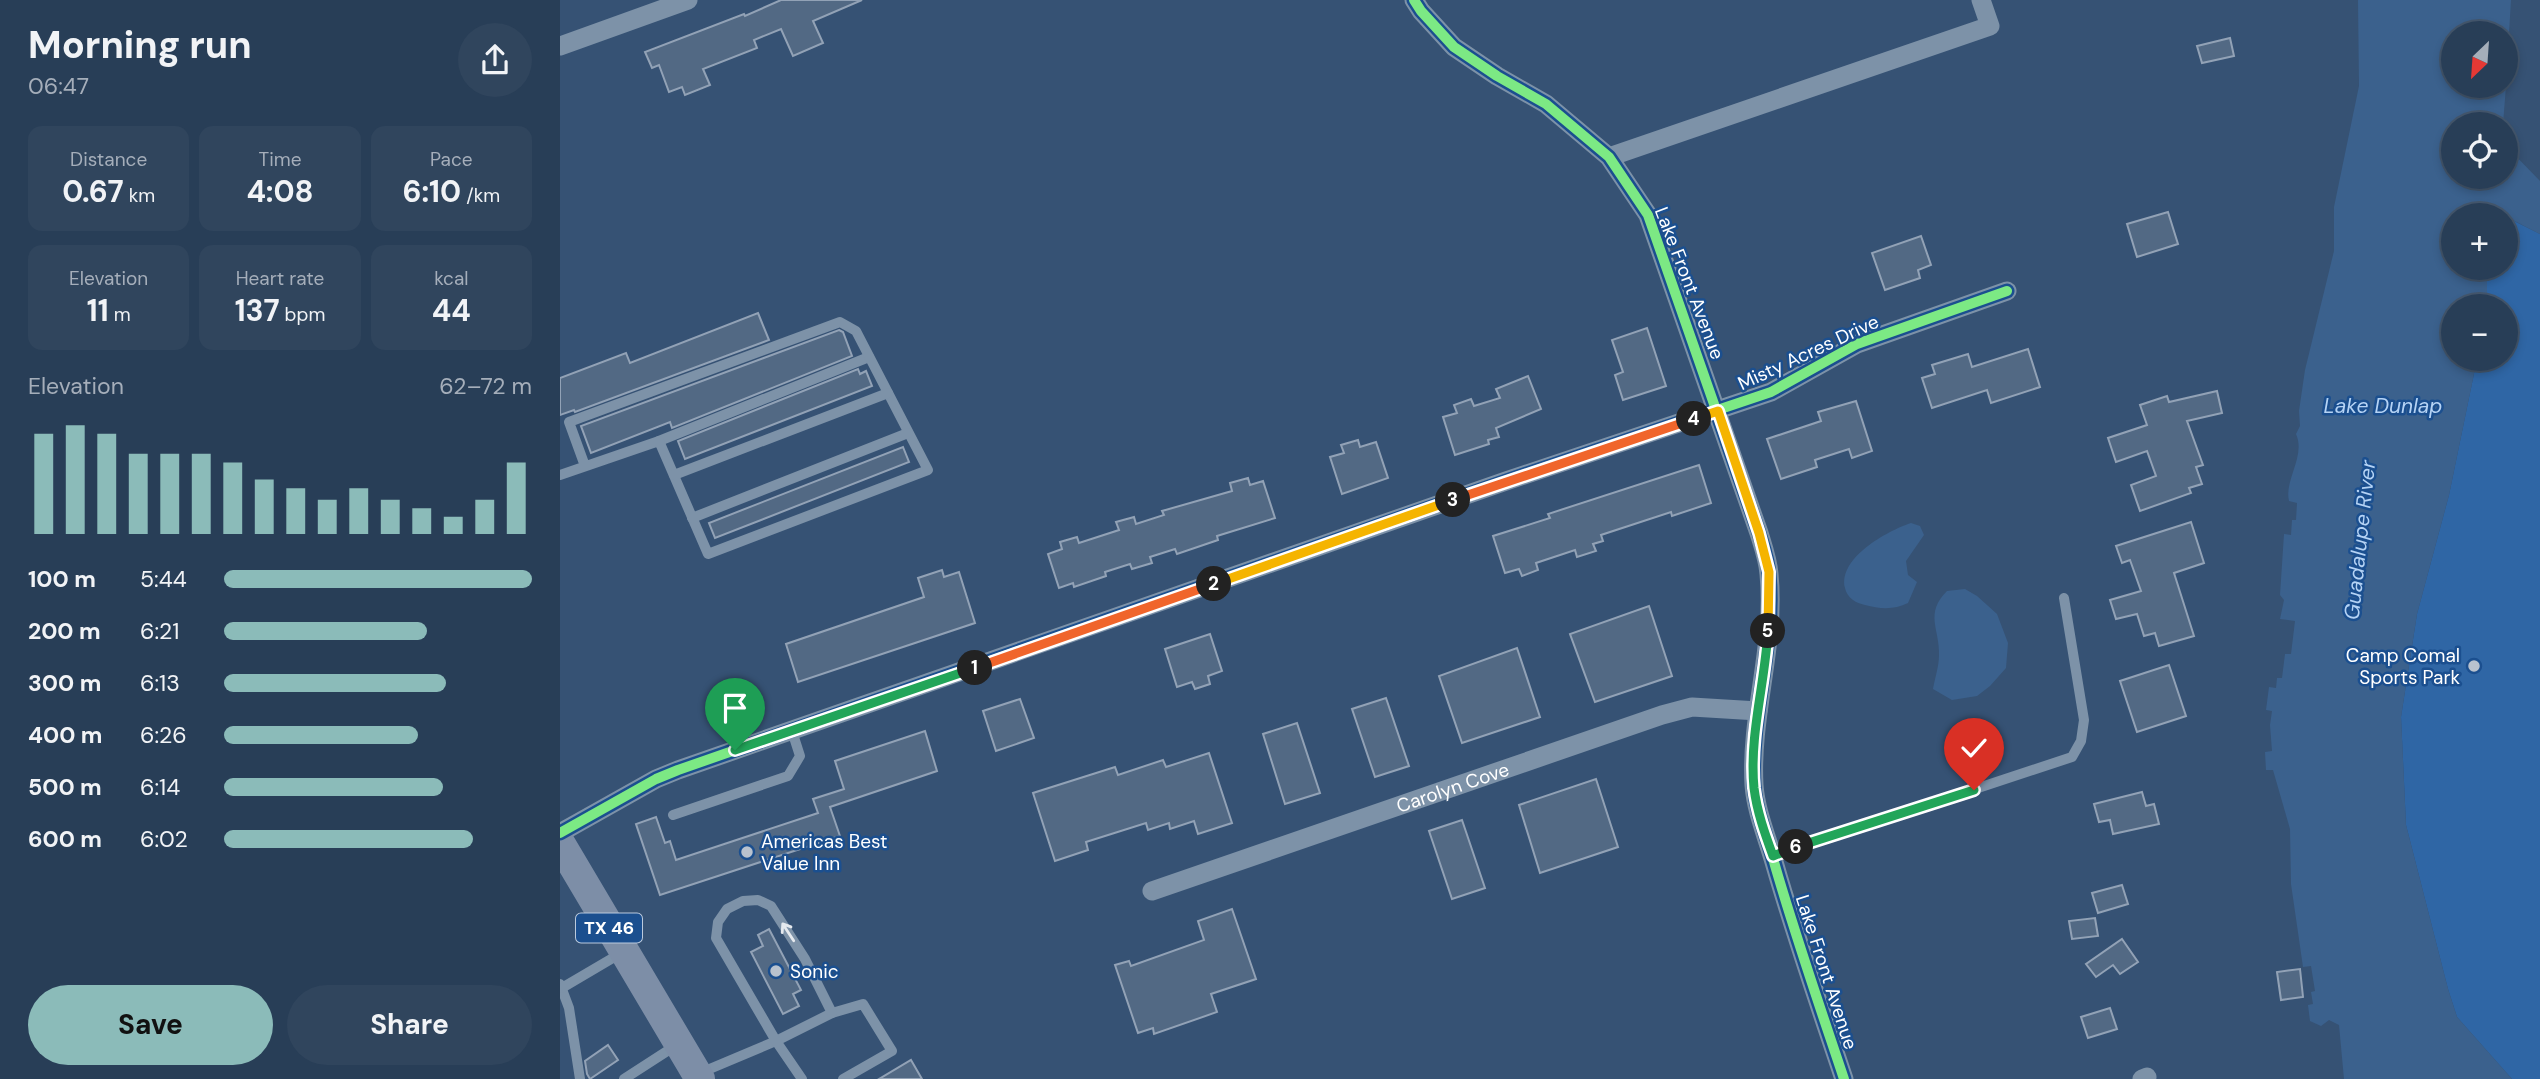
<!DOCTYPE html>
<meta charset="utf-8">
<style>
body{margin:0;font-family:"DM Sans",sans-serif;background:#30455d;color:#f1f3f6;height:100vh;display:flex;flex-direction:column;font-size:26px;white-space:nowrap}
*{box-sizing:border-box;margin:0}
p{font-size:23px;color:#a5aeba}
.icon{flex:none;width:38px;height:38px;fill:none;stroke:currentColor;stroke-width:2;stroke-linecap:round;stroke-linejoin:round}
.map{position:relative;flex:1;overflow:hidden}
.panel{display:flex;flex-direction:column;background:#283e57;width:560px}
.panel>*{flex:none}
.needle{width:46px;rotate:205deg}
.controls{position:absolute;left:1881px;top:21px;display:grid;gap:14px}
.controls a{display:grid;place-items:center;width:77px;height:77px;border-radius:50%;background:#283e57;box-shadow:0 4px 10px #0003,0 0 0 2px #44576d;font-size:35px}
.pin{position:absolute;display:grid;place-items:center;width:60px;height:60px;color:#fff;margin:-72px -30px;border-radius:50% 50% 50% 0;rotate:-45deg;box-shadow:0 0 7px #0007}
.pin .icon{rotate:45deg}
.km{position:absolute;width:35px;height:35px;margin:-18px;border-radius:50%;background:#222;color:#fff;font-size:19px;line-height:35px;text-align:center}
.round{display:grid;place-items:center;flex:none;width:74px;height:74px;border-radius:37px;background:#30455d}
.summary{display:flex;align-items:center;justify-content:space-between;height:119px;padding:0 28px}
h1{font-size:38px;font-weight:700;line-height:52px}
.stats{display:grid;grid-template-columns:repeat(3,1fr);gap:10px;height:119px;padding:7px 28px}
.stats div{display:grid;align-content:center;border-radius:14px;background:#30455d;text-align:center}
.stats b{font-size:30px;font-weight:700}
.stats small{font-size:19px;font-weight:400}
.stats p{font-size:19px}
.chart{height:196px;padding:14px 28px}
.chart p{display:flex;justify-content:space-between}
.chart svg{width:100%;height:126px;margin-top:7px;stroke:#8bbbb9;stroke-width:6}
.cta{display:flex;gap:14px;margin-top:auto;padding:14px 28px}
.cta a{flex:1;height:80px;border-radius:42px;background:#8bbbb9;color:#111;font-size:28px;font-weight:700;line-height:80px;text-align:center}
.cta a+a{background:#30455d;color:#f1f3f6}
ul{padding:0 28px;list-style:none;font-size:23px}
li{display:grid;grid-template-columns:112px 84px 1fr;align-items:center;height:52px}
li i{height:18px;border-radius:9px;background:#8bbbb9}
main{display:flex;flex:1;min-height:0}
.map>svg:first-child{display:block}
.green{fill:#2f66a5}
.water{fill:#3b618d}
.building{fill:#526984;stroke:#92a2b6;stroke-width:2}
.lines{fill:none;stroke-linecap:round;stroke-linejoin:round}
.lane{stroke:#7d92a8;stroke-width:10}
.street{stroke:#7d92a8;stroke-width:19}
.primary{stroke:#7d8ea7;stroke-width:30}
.cycleway-casing{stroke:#1b4f8f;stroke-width:15}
.cycleway{stroke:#7ce984;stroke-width:10}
.oneway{stroke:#e5e9ee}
.split-1-casing{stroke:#fff;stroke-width:14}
.split-2-casing{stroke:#fff;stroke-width:14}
.split-3-casing{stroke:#fff;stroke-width:14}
.split-4-casing{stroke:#fff;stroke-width:14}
.split-5-casing{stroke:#fff;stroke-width:14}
.split-6-casing{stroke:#fff;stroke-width:14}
.split-7-casing{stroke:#fff;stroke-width:14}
.split-1{stroke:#22a559;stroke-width:9}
.split-2{stroke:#f0652b;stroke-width:9}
.split-3{stroke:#f5b400;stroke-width:9}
.split-4{stroke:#f0652b;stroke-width:9}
.split-5{stroke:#f5b400;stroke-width:9}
.split-6{stroke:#22a559;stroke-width:9}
.split-7{stroke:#22a559;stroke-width:9}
.poi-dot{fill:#b9c2ce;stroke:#1b4f8f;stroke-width:2.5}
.labels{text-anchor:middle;stroke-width:5;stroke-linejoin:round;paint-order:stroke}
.shield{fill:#1b4f8f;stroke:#bbcadd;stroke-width:2}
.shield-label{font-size:18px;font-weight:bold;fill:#fff}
.street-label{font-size:19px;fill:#fff;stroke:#1b4f8f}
.poi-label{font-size:19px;fill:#fff;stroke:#1b4f8f;text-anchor:start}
.water-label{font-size:21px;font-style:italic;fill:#b5d3f5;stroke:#1b4f8f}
</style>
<main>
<section class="panel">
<div class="summary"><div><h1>Morning run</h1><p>06:47</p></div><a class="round"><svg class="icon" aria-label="share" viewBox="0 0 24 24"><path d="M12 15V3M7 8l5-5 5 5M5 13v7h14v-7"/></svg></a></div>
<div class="stats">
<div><p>Distance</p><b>0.67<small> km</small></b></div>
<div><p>Time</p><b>4:08</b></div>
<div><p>Pace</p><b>6:10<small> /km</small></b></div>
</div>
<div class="stats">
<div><p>Elevation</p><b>11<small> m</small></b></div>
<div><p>Heart rate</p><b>137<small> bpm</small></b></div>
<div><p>kcal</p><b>44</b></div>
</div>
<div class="chart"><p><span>Elevation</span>62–72 m</p>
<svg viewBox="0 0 160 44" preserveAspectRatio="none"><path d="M5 44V9M15 44V6M25 44V9M35 44V16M45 44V16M55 44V16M65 44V19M75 44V25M85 44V28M95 44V32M105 44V28M115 44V32M125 44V35M135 44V38M145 44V32M155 44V19"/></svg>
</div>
<ul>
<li><b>100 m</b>5:44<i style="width:100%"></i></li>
<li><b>200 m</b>6:21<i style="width:66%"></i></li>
<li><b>300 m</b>6:13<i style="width:72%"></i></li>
<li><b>400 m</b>6:26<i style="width:63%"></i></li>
<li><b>500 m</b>6:14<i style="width:71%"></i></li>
<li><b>600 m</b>6:02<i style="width:81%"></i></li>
</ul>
<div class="cta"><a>Save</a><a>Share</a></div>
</section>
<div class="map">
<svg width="1980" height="1079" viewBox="0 0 1980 1079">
<rect width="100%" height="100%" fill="#365274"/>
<path class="green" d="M1946,217L1980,234V1079H1952L1897,1017L1888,989L1846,825L1841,717L1857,614L1889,495L1917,359H1946V306H1927V268H1946Z"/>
<g class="water">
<path d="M1798,0H1951L1946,83V33H1894V86H1946L1943,124H1894V177H1946V146L1980,181V234L1935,211L1934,215H1894V268H1927V306H1894V359H1917L1889,495L1857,614L1841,717L1846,825L1888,989L1897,1017L1952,1079H1784L1779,1025L1769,1020L1761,1026L1750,1021L1748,1005L1753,1004L1751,992L1755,991L1751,966L1743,967L1731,884L1730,829L1713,770H1706L1705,752L1712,751L1710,725L1712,711L1706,710L1709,687L1716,688L1717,678H1722L1725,654H1731L1735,621L1720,619L1724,600L1720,595L1724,534L1731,535L1732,520H1736L1737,503L1729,501C1724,480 1746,456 1736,434L1740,426L1739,411L1745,370L1774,251V207L1799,86Z"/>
<path d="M1351,523L1360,526L1364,535L1346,561L1348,575L1357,582L1348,603C1334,610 1320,609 1305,605C1296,603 1287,598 1285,588C1278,558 1327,531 1351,523Z"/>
<path d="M1405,589L1417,596L1437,614L1448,643L1446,668L1430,686L1417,696L1392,700L1373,689C1375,678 1379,666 1379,655C1380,629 1364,614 1387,591Z"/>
</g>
<g class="building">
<path d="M221,0H302L253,21L263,43L233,56L221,29L194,40L197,48L143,69L150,85L125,95L122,87L109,92L99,65L92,68L85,52L184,14L185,16Z"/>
<path d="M1670,38L1674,56L1642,63L1637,46Z"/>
<path d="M1608,212L1618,244L1577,257L1567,224Z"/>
<path d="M1361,236L1371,265L1358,270L1360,278L1325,290L1312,253Z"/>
<path d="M198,313L209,340L15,412L14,410L0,415V378L66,353L70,363Z"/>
<path d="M1087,328L1106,386L1063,400L1055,375L1063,372L1052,340Z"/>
<path d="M279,330L283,332L292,356L112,428L110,422L31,453L21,426Z"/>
<path d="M1468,349L1480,387L1431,403L1427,390L1372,408L1362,378L1375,374L1372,365L1408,354L1412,367Z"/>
<path d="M298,369L300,374L306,371L312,386L125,459L118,441Z"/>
<path d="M968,376L981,409L936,428L939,437L928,440L929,444L895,455L883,417L897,413L894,405L911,399L914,406L940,398L936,389Z"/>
<path d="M1657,391L1662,413L1627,421L1643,465L1636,467L1642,484L1629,488L1631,493L1580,511L1571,485L1596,476L1587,451L1556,462L1548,438L1587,425L1580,405L1607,396L1609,402Z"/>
<path d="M1296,401L1312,451L1292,458L1289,449L1255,460L1257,467L1221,479L1207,439L1261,421L1258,412Z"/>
<path d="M798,440L800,447L816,442L828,478L782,494L770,457L784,453L781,445Z"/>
<path d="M343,447L349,462L155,538L149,523Z"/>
<path d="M1139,465L1151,503L1112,516L1111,512L1041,535L1043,541L1033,544L1036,551L1017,557L1015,550L976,563L978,570L962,576L959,569L945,573L933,536L990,518L988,514Z"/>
<path d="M688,478L690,485L703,481L715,518L657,536L658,540L617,554L615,549L590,557L592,563L572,569L570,564L545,572L546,576L514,587L513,583L499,588L488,554L502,549L500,542L517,537L519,543L559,530L556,522L574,517L576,524L604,515L602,511L672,491L670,483Z"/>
<path d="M1631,522L1644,563L1614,573L1634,636L1599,646L1595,633L1584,636L1577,614L1556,619L1550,600L1581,591L1570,560L1562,563L1556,546Z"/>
<path d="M382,570L384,577L399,572L415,623L238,682L226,644L364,597L358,578Z"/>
<path d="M1089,606L1112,676L1035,702L1010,634Z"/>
<path d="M650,634L662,671L648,676L650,684L635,689L632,682L617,687L605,649Z"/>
<path d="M957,648L980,717L902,743L879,676Z"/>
<path d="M1609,665L1626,716L1577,732L1560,681Z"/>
<path d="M826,698L849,766L815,777L792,709Z"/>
<path d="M460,699L474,738L436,751L423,711Z"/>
<path d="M737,723L760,793L725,804L703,734Z"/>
<path d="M365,731L377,771L270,807L280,836L100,895L76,824L96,817L105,843L110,841L116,860L258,813L253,799L284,789L275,761Z"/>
<path d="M649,753L672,823L638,834L634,821L610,829L609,823L588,830L586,823L526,842L528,850L495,861L473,793L555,767L558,775L603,760L606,767Z"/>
<path d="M1036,779L1058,847L980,873L959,805Z"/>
<path d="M1582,792L1586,806L1594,804L1599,824L1553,834L1550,820L1539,822L1534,804Z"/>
<path d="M902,820L925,888L892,899L869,831Z"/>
<path d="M1562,885L1568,904L1538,913L1532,893Z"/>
<path d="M672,909L696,979L651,994L657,1012L594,1034L593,1028L578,1033L555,965L569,961L571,966L644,940L638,921Z"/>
<path d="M1535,918L1538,936L1512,939L1509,921Z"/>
<path d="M209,929L241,990L233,994L239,1006L223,1014L191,952L203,946L198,935Z"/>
<path d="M1562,939L1578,962L1560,974L1553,965L1536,977L1526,964Z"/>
<path d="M1740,969L1743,997L1721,1000L1717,972Z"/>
<path d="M1550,1008L1557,1029L1528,1038L1521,1017Z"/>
<path d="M48,1045L58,1060L30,1079L27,1074L25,1061Z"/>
<path d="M351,1060L362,1079H319Z"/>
</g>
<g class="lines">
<g class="lane">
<path d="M99,441L309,357"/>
<path d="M0,475L99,441L148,554L368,470L296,331L280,322L9,422L25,466"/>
<path d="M114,475L328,393"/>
<path d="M132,518L348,433"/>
<path d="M113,815L228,776L240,756L232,731"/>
<path d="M1213,856L1512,757L1521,741L1524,720L1504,598"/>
<path d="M0,984L9,1008L20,1079"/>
<path d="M2,988L63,952"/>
<path d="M140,1073L216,1041L272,1013L303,1004L332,1051L283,1079"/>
<path d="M64,1079L115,1046"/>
<path d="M242,1079L216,1041L156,938L158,922L167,909L183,901L198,900L211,906L245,959L272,1013"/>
</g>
<g class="street">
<path d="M854,0L861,11L894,47L937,76L986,104L1049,157L1088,215L1199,533C1203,546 1208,560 1209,574C1216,645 1190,715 1194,785C1196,812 1207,837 1214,862C1235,935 1260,1007 1284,1079"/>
<path d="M0,46L128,0"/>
<path d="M1049,157L1430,26L1421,0"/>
<path d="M0,833L96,779L118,770L946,481L1211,392L1297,344L1447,291"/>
<path id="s1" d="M592,891L1102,715L1132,707L1198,711"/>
<path d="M1582,1079L1587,1077"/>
</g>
<path class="primary" d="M0,843L140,1079"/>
<defs>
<g id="cycleway">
<path d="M854,0L861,11L894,47L937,76L986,104L1049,157L1088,215L1199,533C1203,546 1208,560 1209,574C1216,645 1190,715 1194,785C1196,812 1207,837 1214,862C1235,935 1260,1007 1284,1079"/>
<path d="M0,833L96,779L118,770L946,481L1211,392L1297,344L1447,291"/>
</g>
</defs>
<use href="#cycleway" class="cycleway-casing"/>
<use href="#cycleway" class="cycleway"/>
</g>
<defs><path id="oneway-shaft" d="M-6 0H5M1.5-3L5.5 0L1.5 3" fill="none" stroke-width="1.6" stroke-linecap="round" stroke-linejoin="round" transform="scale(1.75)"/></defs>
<use class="oneway" href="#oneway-shaft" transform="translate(228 932) rotate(-123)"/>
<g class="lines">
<defs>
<path id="split-1" d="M175,750L415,668"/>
<path id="split-2" d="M415,668L654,584"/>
<path id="split-3" d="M654,584L893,500"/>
<path id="split-4" d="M893,500L1134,419"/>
<path id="split-5" d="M1134,419L1158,411L1199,533L1209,572L1208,631"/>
<path id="split-6" d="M1208,631C1205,683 1189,736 1194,788C1197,812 1205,834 1213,856L1236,847"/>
<path id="split-7" d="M1236,847L1414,790"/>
</defs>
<use href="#split-1" class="split-1-casing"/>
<use href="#split-2" class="split-2-casing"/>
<use href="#split-3" class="split-3-casing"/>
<use href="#split-4" class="split-4-casing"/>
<use href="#split-5" class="split-5-casing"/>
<use href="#split-6" class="split-6-casing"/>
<use href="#split-7" class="split-7-casing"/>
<use href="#split-1" class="split-1"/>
<use href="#split-2" class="split-2"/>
<use href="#split-3" class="split-3"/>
<use href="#split-4" class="split-4"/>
<use href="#split-5" class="split-5"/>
<use href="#split-6" class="split-6"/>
<use href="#split-7" class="split-7"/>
</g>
<g class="poi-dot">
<circle cx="1914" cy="666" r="7"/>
<circle cx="187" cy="852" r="7"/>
<circle cx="216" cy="971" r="7"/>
</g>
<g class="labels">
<rect class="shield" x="16" y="913.5" width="66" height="29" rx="5"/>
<g class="shield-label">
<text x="49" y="934">TX 46</text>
</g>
<g class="street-label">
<text transform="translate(1130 283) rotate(69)" y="7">Lake Front Avenue</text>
<text transform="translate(1248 352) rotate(-25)" y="7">Misty Acres Drive</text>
<text dy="7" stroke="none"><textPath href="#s1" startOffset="318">Carolyn Cove</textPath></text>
<text transform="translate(1267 972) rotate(72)" y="7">Lake Front Avenue</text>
</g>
<g class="poi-label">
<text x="1900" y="662" text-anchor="end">Camp Comal<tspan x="1900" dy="22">Sports Park</tspan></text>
<text x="201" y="848">Americas Best<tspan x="201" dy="22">Value Inn</tspan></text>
<text x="230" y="978">Sonic</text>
</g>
<g class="water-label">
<text x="1823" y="413">Lake Dunlap</text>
<text transform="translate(1800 540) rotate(-84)" y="7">Guadalupe River</text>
</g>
</g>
</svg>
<div class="controls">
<a><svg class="needle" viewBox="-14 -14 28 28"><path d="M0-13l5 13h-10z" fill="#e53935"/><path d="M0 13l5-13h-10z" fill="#a5aeba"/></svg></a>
<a><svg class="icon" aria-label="locate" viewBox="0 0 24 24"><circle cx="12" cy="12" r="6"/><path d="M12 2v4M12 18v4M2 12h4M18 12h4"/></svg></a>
<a>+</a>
<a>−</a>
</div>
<div class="pin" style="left:175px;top:750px;background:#1e9e55"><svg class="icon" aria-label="arrive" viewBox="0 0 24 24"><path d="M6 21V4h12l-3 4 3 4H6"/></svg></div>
<div class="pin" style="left:1414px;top:790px;background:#d93025"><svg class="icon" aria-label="check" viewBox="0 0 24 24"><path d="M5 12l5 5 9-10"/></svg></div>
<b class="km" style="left:415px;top:668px">1</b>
<b class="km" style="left:654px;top:584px">2</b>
<b class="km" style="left:893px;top:500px">3</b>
<b class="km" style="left:1134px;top:419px">4</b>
<b class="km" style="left:1208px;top:631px">5</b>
<b class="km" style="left:1236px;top:847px">6</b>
</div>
</main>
